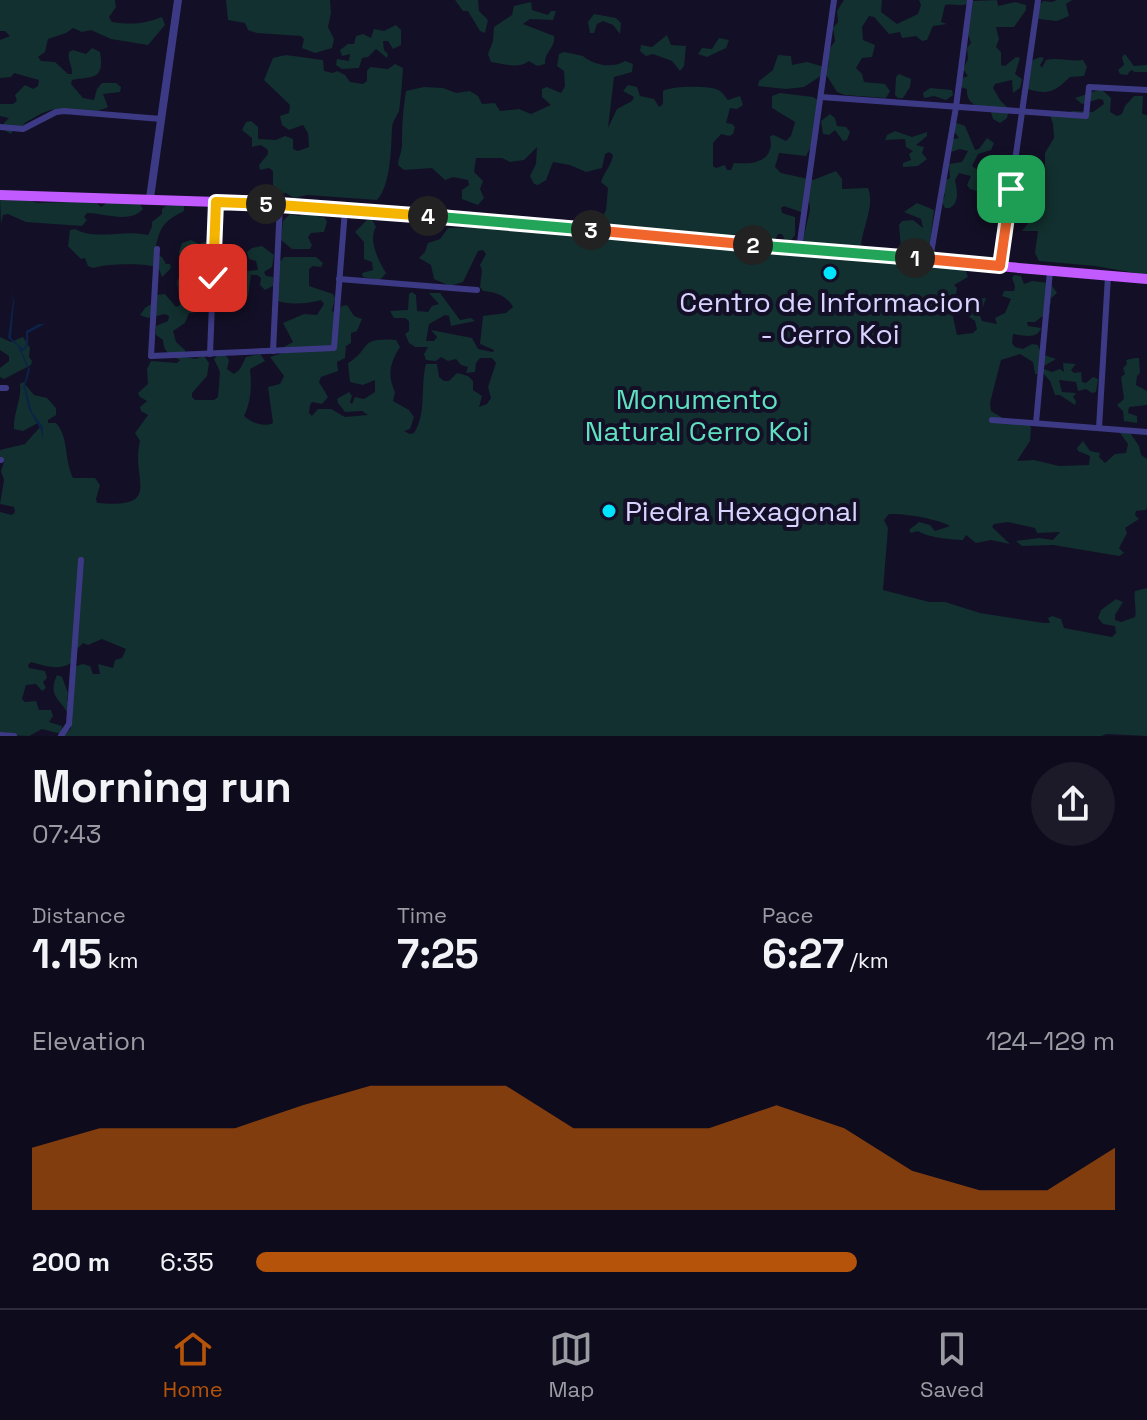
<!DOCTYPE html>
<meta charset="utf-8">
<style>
body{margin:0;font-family:"Space Grotesk",sans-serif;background:#1c1929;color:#f1f3f6;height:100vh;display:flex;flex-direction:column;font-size:30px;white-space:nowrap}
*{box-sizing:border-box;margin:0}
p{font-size:26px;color:#9b9ba3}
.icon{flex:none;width:44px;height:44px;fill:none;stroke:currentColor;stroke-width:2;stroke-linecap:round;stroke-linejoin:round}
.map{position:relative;height:736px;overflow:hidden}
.details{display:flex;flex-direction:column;background:#0e0b1c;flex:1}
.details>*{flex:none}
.pin{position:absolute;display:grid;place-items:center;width:68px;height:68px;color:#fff;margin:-34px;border-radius:16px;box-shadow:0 4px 12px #0006}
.km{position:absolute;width:40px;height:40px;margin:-20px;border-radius:50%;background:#222;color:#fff;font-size:22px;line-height:40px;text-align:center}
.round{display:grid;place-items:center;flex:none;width:84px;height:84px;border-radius:42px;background:#1c1929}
.overview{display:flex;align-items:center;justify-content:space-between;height:136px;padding:0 32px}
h1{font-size:44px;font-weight:700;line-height:60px}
.stats{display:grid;grid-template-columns:repeat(3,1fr);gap:12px;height:136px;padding:8px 32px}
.stats div{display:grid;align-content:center}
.stats b{font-size:40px;font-weight:700}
.stats small{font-size:22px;font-weight:400}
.stats p{font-size:22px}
.chart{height:224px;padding:16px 32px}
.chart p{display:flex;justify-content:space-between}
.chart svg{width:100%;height:144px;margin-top:8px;fill:#b45309;opacity:.7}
ul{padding:0 32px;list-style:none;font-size:26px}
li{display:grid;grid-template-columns:128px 96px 1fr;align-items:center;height:60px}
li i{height:20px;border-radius:10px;background:#b45309}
.tabs{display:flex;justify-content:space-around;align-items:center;height:112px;border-top:2px solid #2e2b3b;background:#0e0b1c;font-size:22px;color:#9b9ba3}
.tabs a{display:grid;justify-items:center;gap:4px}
.tabs .on{color:#b45309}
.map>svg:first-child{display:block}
.green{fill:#12302f}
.water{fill:#0c2248}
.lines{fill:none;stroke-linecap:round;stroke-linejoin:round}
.minor{stroke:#3d3a85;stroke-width:6}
.tertiary{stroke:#3d3a85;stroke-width:8}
.primary{stroke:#c25bff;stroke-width:10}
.split-1-casing{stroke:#fff;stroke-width:16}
.split-2-casing{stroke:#fff;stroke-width:16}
.split-3-casing{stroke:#fff;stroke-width:16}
.split-4-casing{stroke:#fff;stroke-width:16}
.split-5-casing{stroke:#fff;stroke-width:16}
.split-6-casing{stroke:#fff;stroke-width:16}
.split-1{stroke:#f0652b;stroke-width:10}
.split-2{stroke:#22a559;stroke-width:10}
.split-3{stroke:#f0652b;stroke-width:10}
.split-4{stroke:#22a559;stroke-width:10}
.split-5{stroke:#f5b400;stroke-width:10}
.split-6{stroke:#f5b400;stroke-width:10}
.poi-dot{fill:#00e5ff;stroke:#130f26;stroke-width:3}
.labels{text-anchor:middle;stroke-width:8;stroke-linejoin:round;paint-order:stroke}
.poi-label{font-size:28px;fill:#d9d4ff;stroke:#130f26}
.park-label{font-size:28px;fill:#5fe0c0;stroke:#130f26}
</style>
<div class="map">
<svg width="1147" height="736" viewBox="0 0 1147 736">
<rect width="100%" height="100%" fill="#130f26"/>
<g class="green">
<path d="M0,0H115L116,7L109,17L112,22C132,25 144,24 162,17L165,25L148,45L111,39L91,30L82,32L73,28L66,33L48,39L45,52L38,57L41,61L55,62L68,74H72C73,66 67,61 69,52L73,50L86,54L92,48L100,52C105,81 92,76 72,80L71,84L83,98L94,100L97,89L102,83H116L121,87L120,92L103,94L108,107C76,122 66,98 35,117C28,122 25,120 21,129L13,130L11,134L3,129L4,123L9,118L0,116V104H13L17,101L15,95L25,85L33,89L38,86L39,80L14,73L11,77L0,78V40L10,36L5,31H0Z"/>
<path d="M226,0H330L331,13L328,27L334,39L332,48L315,53L302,48L304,39L301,36L257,33L248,30L245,23L228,20Z"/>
<path d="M455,0H478L479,11L488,20L485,33L480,31L468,11H463Z"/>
<path d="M844,0H882L881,12L897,24L918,14L921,5L919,0H972C965,9 954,3 945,5L941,22L947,24L933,26L927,40L922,41L916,36L902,38L900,32L889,34L874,17L869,16L862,27L863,40L875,45L872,57L862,58L856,68L862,74L864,82L885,84L890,91L886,98L845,95L837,92L825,73L804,87L786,89L758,86L759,81L773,70L778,55L791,56L792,65L807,62L828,68L829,50L835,41L833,28L838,22L837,11Z"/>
<path d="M997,0L998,6L1015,2L1026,5V10L1014,27H996L999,39L996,47L1001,52V65L1005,66L1016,57L1020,58L1015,74L1022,79L1020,88L1013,93L1012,80L995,84L993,88L1000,100L1009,109L1007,118L1000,123L993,119L990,109C977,107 966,104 967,89L960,87L962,78L968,76L963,69L968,59L967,48L971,43L968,34L973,1Z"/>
<path d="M1057,0H1072L1066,4L1069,16L1057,21L1039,19L1034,11L1043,1L1052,2Z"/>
<path d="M531,2L532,10L548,15L551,11H556L553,20L530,19L523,24L554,36C556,47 544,52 545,64L537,66L529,61C519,69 504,64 491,62L488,54L493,41L494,27L512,15L514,6Z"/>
<path d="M594,14L616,18L621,23L620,34L613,25L603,21L597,24L594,33H590L588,22Z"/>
<path d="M396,25L401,30V45L393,49L388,41H383L384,50L388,54L387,58L376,49L368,57L362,58L359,68L342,69L336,65L337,59L349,61L350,54L342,56L340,50L348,44H354L356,36L363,34L371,38L374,29L384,31Z"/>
<path d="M667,35L671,45L686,46L684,66L680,71L672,61L653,54L646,56L640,51L641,45L652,47Z"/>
<path d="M719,38L729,40L726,48L707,57L698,54L702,48L712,49Z"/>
<path d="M564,52L583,56C593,65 613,69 625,61L633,64L632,72L614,77L608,128L617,109L632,101L634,97L623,91L628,85L637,87L640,96L654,99L659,107L663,104V91C671,86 712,85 720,91C723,93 726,98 728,100L740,96L743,105L737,109L730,108L726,123L732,124L735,127L733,134L729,136L721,134L713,143V166L716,168L725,165L727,170H731L734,163C745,164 767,164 770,149C772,145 770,140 770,136L774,135L786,141L791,136L795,122L772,108V96L780,93L813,97L818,100C816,119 816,141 806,156L779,153L775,167L781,173L813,180L836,171L842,179V189L868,188C875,206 863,226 861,245L857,248L805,242L803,240L810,210L809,201L801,212L784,206L781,208L782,213L795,217V235L790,242H786L782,234H778L774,242H770L739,233L726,238L688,237L657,229H629L604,222L602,218L606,210L608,188L601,182C604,172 612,165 613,155L609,152L605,154L602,168L586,172L570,165L553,162L546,180L538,185L534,184L530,176L536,164L537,147L524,160L510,162L502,158H476L474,172L483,181L480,189L484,198L478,205L462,199V190L469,185L468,180L453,177L445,180L432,168L404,170L398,165C398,158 402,152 402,145C402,125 403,109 406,91L424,87L443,88L456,93L470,91L478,96L482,104L495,103L500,111L519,109L531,114L551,105L542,97V89L547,87L561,93L565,86L564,71L557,66L559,54Z"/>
<path d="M1125,54L1134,66L1147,65V72H1135L1131,70L1127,75L1120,74L1118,70L1124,65L1122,57Z"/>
<path d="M286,55L323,60L324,71L333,73L337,71L345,75L350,82L363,84L367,81V71L370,67L388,69L395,64L403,68C403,73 400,108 399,111C396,118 392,122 392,129C391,148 391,185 377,200L307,195L294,198L286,193L277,194L273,185V171L269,168L260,170L259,165L268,154V150L261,145L252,147V138L242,130L246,122L251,121L258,127V139L276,140L285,136L293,139V149L298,151L309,147L308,133L303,125L289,130L282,125L280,116L289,113L290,105L264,80L273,58Z"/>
<path d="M1040,57L1044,58L1040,65L1042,68L1046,60C1059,57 1070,62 1083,60L1087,67L1084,76L1070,77C1054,92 1050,95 1027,89L1031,61Z"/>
<path d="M899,74L911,79L910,87L903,98H898L895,95L896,77Z"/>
<path d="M930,88L952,90L953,95L946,100L934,96L924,98L923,93Z"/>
<path d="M1101,89L1111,98L1110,112L1117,116L1122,114L1125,106L1134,96H1143L1142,114L1147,115V275L1095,266L1039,261L1035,253L1038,231H1022L1032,218L1042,217L1040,196L1034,192L1035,184H1018L1016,177L1025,174L1032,179L1045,167V153L1054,138L1053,124L1050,115H1066L1072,111L1093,112L1104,104L1103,100L1099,99L1082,104L1075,98Z"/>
<path d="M830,114L835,118L837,126L846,127L850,132L847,140L843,141L835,130L829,135L823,134L821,121Z"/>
<path d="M957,123L965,126L975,150L979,149L987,138L994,143L991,150L978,154L972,166L979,171L983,164L988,165L990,173L984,180L988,182L1001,178L1006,160H1011L1013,164L1007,186L1003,189L995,185L984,193L970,189L967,185L971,176L959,173L955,180C957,190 960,202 950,208H945L942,202L945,195L942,192L943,182L950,178L949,164L962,162L968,151L960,149L951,152L947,149V140L959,138L953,130V126Z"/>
<path d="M895,131L912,137L927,132V136L916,145L924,147L922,153L927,159L918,166L903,167V163L911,160L909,154L913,151L906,147L905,139L885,140L887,135Z"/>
<path d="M0,197L25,198L37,203L94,201L101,207L108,202L125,204L129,201H138L143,209C130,224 104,213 87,213L84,217L87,220L82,226L26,222L8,214L3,215L1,224Z"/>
<path d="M917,203L934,210L930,243L917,246L908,253L901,248L899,225L902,221L913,220L923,228L921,219L904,212Z"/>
<path d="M179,205L184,206V211C160,223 160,229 154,254L162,257L166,264H170L171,268L162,277L159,269C150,262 105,264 93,268L88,266L85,258L81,259L68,246L70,230L75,229C96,241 123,229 148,235L152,227V222L162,214V209L166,206Z"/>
<path d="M308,213L325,218L327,222L324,232L311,233L308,237L312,245L310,249H292L281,240L283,221L290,214L299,216Z"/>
<path d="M372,219L376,227C368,240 378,260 386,273L380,280L363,277L362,273L373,270L372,262L364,259V242L355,232L367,220Z"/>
<path d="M490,227L887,261L888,264C914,259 941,264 966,271L968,277L954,285L957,288L953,317L957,335L973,333L977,329L975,321L968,316L967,310L974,307L976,299L986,298L980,316L982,321L997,324L995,318L1005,313L1011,299L1002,296L1004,291H1014L1015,286L1012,278L1014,275L1021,276L1024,284L1032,281L1050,283L1057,293L1050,299L1051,303L1047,305L1050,311L1049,315H1044L1035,322H1027L1028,326L1041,328C1037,340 1023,335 1013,334L1012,343L1015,347L1023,349L1032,344L1038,345L1041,354L1056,359L1044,366V369L1052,372L1060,369L1064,372L1063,363L1076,364L1071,370L1074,373L1081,372L1082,382L1086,383L1093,377L1098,379L1096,392L1092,393L1086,389L1078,391L1076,382L1059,380L1062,392L1076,393L1073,397L1076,401L1075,405L1060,395H1055L1050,381L1043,373L1035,374L1033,362L1020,354L1001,360L990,403L991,411L1011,423H1027L1031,427L1030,441L1017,461L1034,460L1059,466L1089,465L1090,456L1078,451L1077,448L1083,441L1090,451L1100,453L1099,457L1105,463L1115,454L1126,453L1128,444L1120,433L1128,430L1139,446L1141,455L1147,459V507L1146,510L1136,511L1135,515L1139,519L1125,528L1127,533L1119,548L1124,553L1119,556L1053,545L1022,546L1016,541L1039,538L1053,540L1060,532L1037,533L1035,528L1008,522L994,524L992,527L1010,544L991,540L976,543L966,535L963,540C952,540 926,537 918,531L911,533L909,530L919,522L930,525L935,531L950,526C939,519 903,513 889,514L884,520L888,528L883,590L929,602H945L980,613L1044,623H1050L1048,618L1052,616L1061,619L1064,628L1112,637L1116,633L1115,626L1103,624L1098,618L1101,610L1116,599L1123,602L1115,615V620L1121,622L1135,617C1137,608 1133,598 1135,591L1147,588V736L1107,734L1101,736H64L71,728C70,723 70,718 68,714C61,699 47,697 57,675L62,677L68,693L67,700L70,703L74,667L83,664L90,666L93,674H100L98,664L113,668L115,660L122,658L126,649L102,639L88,645L83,643L71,655V663C58,671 45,666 31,662L28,665L29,668L45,671L47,678L43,682L46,688L42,691L36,684L26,685L22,699L25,702L36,701L39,710H51L53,716L49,722L62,726L61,734L42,729L29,736L0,735V512L12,515L15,512L14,507L0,504L4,480L1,471L4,462L0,457V450L25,444L40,427L38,423L23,431L14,429C13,413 22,399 20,384L23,382L34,395L47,398L56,408V415L48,420V423H56C69,437 64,461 73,478H95L100,485L96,499L97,503C165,509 130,479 140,441L135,433L148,415L141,411L140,407L147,401L140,397L138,393L148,384L147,369L151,361L177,363L180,360C169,354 164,353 163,340L156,335V326L168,321L169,316L165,314L148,318L140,315L145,308L153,303L156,295L165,294L176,307L180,305L177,282L182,270L179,252L182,243L191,240L199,244L210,240L212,244L204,255H199L196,247L192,246V266L209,269L212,278L210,291L219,301L216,309L189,313L185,323L173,331L176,342L185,350L186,357L195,359L204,356L209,363L207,376L192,393V397L195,400H214L218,397L220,372L214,359L218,355L226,356L229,360L227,369L234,374L240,369L246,357L260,354L265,361L250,369C252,386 251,401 244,416C251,422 263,428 273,423L268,387L280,384L284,376L270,357L282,353V348L293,342L283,323L304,314L317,315L324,304L321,300C308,304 291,305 278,301V264L284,257H316L323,263L321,267L313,266L309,269V286L333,294L335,298L332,311L336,313L342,306L347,305L354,316L362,319L357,331L351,333V343L346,346L345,358L337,362L338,371L321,377L319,382L328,397L322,404L312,402L310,405L309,413L312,416L318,409H331L345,417L368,415L362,411L345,412L338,403L337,399L349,392L352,396L350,402L352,404L355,397L364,399L375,392V380L363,385L350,382L348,363C372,349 357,337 396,340L400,347C390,363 387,375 395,392L393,401L409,410L414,417L410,429L404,431L410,434L414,433C427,413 420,386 426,364H437L439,377L444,381H449L457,373L468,376L473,381V390L482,396L479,407L487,404L491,398L488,387L496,363L492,358H480L476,363L475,372L466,373L468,367L461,365L456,359L448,361L441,357L436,361L426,360L424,354L428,347H415L409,343L405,334L409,331V321L405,318H394L390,311L408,310L409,294L412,292L416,295L417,311L428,312L432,306L439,304L429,293H440L460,320L471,318L475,321L451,326L449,316L445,315L429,324L426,341H434L437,337L431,330L472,338L478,349L493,352L494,350L480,344L483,316L506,313L513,307C507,296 496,292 483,291L480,287L482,270L480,265L486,254L483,250L478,251L463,282L450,286L434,279L431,265L419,258L425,252L428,243L440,239L448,228Z"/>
<path d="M262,246L274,255L272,267L264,272L266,276L273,277V286L265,290L260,285L261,278L257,275H251L248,296L236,302L234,311L225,308L224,302L231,299V286L236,282L243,284L247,271L258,270L256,261L249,259L247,252L252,248Z"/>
<path d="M0,337L11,342L23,337L30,348L29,357L32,361L31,365L4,379L0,377V368L9,361V356L0,350Z"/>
<path d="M1135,358H1139L1140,373L1137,376L1136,385L1147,391V405L1129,407L1128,413L1137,416V423L1124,421L1123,411L1117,405L1124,399L1121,377L1125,374L1123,368L1127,364L1126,360Z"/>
</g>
<path class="water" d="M10,284L14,301L11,338L23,349L26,345V331L39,324H45L28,333V346L22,352L30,370L25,386L32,412L43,427V443C43,429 38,426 31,413C26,405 27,396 23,387L28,369L18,346L8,338L13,300Z"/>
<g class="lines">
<g class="minor">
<path d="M821,97L1086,116L1089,87L1147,90"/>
<path d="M0,127L23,129L56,112L64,111L161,119"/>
<path d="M157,249L151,356L334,348L345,210"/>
<path d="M799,249L834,0"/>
<path d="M930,259L956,107L970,0"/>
<path d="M1000,266L1038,0"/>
<path d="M339,279L477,290"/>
<path d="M273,351L280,204"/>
<path d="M210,354L216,202"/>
<path d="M0,388H6"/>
<path d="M992,420L1147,432"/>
<path d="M1036,423L1050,271"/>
<path d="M1099,428L1108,276"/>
<path d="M0,460H1"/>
<path d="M0,735L14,736"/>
<path d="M61,736L69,724L81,560"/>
</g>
<path class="tertiary" d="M150,198L178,0"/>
<path class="primary" d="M0,195L280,204L1147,279"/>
</g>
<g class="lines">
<defs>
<path id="split-1" d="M915,258L1000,266L1011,189"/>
<path id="split-2" d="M753,245L915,258"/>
<path id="split-3" d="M591,230L753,245"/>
<path id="split-4" d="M428,216L591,230"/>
<path id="split-5" d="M266,204L428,216"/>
<path id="split-6" d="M213,278L216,202L266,204"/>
</defs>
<use href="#split-1" class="split-1-casing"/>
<use href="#split-2" class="split-2-casing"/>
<use href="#split-3" class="split-3-casing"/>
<use href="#split-4" class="split-4-casing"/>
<use href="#split-5" class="split-5-casing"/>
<use href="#split-6" class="split-6-casing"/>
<use href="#split-1" class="split-1"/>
<use href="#split-2" class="split-2"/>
<use href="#split-3" class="split-3"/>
<use href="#split-4" class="split-4"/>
<use href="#split-5" class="split-5"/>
<use href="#split-6" class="split-6"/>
</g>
<g class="poi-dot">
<circle cx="830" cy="273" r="8"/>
<circle cx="609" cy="511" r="8"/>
</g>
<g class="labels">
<g class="poi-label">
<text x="830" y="312">Centro de Informacion<tspan x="830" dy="32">- Cerro Koi</tspan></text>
<text x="625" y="521" text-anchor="start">Piedra Hexagonal</text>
</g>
<g class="park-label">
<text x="697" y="409">Monumento<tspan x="697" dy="32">Natural Cerro Koi</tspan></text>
</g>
</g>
</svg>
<div class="pin" style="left:1011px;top:189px;background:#1e9e55"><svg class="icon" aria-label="arrive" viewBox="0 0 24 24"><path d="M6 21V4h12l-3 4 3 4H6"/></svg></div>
<div class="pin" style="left:213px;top:278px;background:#d93025"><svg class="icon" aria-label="check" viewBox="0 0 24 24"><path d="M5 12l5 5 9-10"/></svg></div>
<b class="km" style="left:915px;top:258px">1</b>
<b class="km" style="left:753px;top:245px">2</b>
<b class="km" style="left:591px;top:230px">3</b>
<b class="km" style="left:428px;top:216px">4</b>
<b class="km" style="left:266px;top:204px">5</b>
</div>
<section class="details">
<div class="overview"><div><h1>Morning run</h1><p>07:43</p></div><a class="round"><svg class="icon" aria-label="share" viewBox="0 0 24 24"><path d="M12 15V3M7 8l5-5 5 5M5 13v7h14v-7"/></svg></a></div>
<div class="stats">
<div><p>Distance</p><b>1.15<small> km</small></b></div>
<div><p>Time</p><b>7:25</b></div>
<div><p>Pace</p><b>6:27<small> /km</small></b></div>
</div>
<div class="chart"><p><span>Elevation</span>124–129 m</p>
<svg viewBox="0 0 160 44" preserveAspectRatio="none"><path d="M0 44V25L10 19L20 19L30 19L40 12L50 6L60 6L70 6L80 19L90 19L100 19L110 12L120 19L130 32L140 38L150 38L160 25V44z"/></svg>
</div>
<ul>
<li><b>200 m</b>6:35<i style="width:70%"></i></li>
</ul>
</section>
<nav class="tabs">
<a class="on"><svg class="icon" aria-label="home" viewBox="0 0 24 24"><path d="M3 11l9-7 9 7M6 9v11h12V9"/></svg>Home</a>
<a><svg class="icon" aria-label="map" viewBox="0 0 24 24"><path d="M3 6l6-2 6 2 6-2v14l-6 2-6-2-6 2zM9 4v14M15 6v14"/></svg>Map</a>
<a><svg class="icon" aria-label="saved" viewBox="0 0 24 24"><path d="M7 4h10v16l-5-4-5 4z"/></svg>Saved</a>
</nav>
